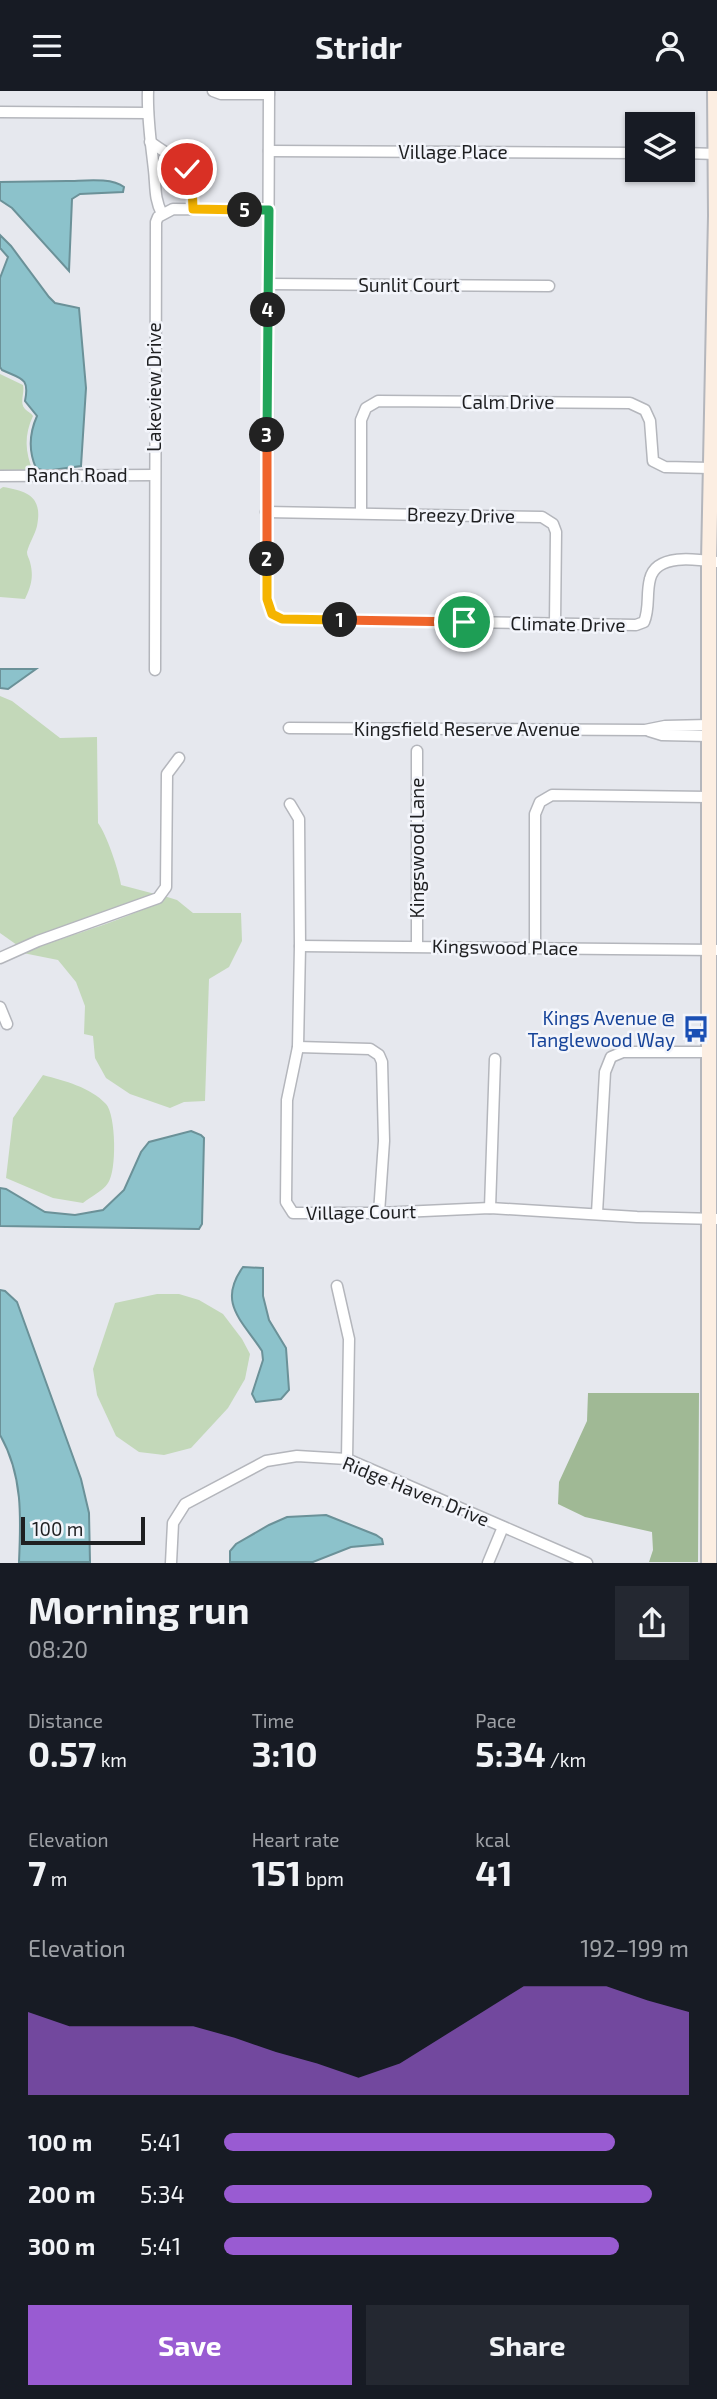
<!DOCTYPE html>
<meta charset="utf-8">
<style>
body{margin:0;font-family:"Exo 2",sans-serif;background:#242831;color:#f1f3f6;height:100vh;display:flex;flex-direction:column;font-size:26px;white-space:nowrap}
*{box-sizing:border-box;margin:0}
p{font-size:23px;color:#9ea1a6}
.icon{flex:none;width:38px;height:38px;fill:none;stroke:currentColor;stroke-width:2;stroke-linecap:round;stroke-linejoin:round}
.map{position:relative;height:1472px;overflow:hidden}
.drawer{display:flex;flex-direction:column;background:#171b24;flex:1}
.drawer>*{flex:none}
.controls{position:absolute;left:625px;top:21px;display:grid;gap:14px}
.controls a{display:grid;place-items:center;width:70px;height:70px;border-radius:0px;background:#171b24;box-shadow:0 2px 5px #0004;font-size:35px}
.scale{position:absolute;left:21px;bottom:18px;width:124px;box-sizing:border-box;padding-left:7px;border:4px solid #1e1f21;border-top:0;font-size:19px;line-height:24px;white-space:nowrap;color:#1e1f21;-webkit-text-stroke:5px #f3f5fb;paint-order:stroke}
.pin{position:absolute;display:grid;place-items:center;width:60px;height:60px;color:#fff;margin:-30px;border:4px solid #fff;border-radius:50%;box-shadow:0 2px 7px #0007}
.km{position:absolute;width:35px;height:35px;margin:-18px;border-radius:50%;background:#222;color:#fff;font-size:19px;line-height:35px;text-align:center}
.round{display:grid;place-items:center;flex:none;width:74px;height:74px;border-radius:0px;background:#242831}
.summary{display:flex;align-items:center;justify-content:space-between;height:119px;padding:0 28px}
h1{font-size:38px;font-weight:700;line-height:52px}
.stats{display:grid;grid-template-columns:repeat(3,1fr);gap:10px;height:119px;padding:7px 28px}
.stats div{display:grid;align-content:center}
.stats b{font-size:35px;font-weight:700}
.stats small{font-size:19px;font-weight:400}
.stats p{font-size:19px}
.chart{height:196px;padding:14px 28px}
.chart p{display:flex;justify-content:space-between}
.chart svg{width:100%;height:126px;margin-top:7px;fill:#995bd2;opacity:.7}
.action{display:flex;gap:14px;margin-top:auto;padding:14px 28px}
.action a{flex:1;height:80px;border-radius:0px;background:#995bd2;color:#fff;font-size:28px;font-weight:700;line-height:80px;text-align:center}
.action a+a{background:#242831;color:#f1f3f6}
ul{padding:0 28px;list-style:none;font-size:23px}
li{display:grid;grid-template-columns:112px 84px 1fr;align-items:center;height:52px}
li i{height:18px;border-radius:9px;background:#995bd2}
header{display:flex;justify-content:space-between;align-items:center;height:91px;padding:0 28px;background:#171b24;font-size:32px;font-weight:700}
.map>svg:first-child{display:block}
.green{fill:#c3d8b9}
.forest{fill:#a0b995}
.water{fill:#8cc2cb;stroke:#6b9198;stroke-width:2}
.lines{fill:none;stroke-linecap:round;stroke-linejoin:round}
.street-casing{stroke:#b4b6bc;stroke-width:13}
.secondary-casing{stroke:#b4b6bc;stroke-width:18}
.street{stroke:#fff;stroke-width:10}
.secondary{stroke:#fceee2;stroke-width:14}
.split-1-casing{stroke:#fff;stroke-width:14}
.split-2-casing{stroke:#fff;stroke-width:14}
.split-3-casing{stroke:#fff;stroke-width:14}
.split-4-casing{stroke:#fff;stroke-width:14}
.split-5-casing{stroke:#fff;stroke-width:14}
.split-6-casing{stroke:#fff;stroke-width:14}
.split-1{stroke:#f0652b;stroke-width:9}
.split-2{stroke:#f5b400;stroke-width:9}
.split-3{stroke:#f0652b;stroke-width:9}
.split-4{stroke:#22a559;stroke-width:9}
.split-5{stroke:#22a559;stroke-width:9}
.split-6{stroke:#f5b400;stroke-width:9}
.labels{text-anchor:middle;stroke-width:5;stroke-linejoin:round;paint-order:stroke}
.street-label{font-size:19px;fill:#1e1f21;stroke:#f3f5fb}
.transit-label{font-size:19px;fill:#164399;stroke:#f3f5fb;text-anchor:end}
</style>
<header><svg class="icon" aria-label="menu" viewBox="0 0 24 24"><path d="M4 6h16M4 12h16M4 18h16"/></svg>Stridr<svg class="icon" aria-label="person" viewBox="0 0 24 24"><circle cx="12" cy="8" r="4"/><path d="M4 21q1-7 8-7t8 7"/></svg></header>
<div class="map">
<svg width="717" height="1472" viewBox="0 0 717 1472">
<rect width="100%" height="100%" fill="#e6e8ee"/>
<g class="green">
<path d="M0,283L23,294C25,302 19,312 25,318C28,321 31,322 33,325C24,344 25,361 33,380H0Z"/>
<path d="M3,396C27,400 43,405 37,435C35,444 29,452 27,461C27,465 29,467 30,471C34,486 31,495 25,508L0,506V398Z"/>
<path d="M0,605L12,610L60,647L97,646L98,732C106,742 119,780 121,794L155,803L17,854L0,842Z"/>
<path d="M164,805L177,809L193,822H241L242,850L229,876L209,888L205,1010L184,1011L170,1017L130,1003L106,987L95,967L93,945L84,943L85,915L76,891L58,869L23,862C51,849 150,823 164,805Z"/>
<path d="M43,984C65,990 90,996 106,1013C116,1024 117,1080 108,1092C103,1100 90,1106 83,1112L53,1107L6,1087L13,1027Z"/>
<path d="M157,1203H179L199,1209L223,1223L242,1248L250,1263L245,1288L228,1317L191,1357L164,1364L139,1361L116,1345L97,1304L93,1278L115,1212Z"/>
</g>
<path class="forest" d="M588,1302H699L698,1471H649L653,1459L652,1441L585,1426L558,1413L559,1391L587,1330Z"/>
<g class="water">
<path d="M67,90C83,90 111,86 124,96L123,101L80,103L72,108L69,180L12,117L0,109V91Z"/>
<path d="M0,144L11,155L49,206L55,212L79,217L86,297L81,375L45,380L36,377C28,359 29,343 37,325L25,310C30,286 21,288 2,279L0,276V187L8,166L0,157Z"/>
<path d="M0,578H36L8,598L0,597Z"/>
<path d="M191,1040L201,1044L204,1047L202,1133L199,1138L0,1135V1097L6,1098L45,1121L75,1124L103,1119L124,1099L141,1061L149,1051Z"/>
<path d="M243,1176L263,1177V1205L269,1229L286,1257L289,1299L281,1308L256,1311L252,1303L263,1269L262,1260C242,1229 217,1212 243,1176Z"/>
<path d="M0,1199L5,1200L17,1211L81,1388L89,1422L90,1471H19C21,1427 23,1384 0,1344Z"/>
<path d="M326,1424L376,1444L382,1448L383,1453L351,1456L313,1471H230V1460L236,1453L269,1434L287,1426Z"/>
</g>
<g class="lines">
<defs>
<g id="street">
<path d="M148,0C147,27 151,52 154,79C156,96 154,107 162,123"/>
<path d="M213,0L221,3H269"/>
<path d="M269,0L267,508L272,523L282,528L636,534L644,531C650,517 646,503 650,488C656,462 696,468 717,471"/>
<path d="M0,21L148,22"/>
<path d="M150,51C183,73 193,76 193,118"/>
<path d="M269,60L637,62"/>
<path d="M682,62L717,63"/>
<path d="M155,87L168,78H186"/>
<path d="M268,193L549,195"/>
<path d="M0,385L154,384"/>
<path d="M266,421L542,426L553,433L556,441L555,532"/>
<path d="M361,422V329L366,317L378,310L630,312L645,319L650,330L653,370L665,376L710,377"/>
<path d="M155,579L156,131L158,126L173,118L269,119"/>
<path d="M289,637L645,639L665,635L709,634"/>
<path d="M649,640L662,644L709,645"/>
<path d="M417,660V855"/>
<path d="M290,713L299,728L300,855L298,956L287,1009L286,1111L293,1122H379L490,1117L637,1126L717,1128"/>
<path d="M300,855L717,859"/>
<path d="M535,856V723L540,711L552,704L709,706"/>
<path d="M0,867L38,850L158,807L166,796L167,683L179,667"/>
<path d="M0,916L7,933"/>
<path d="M298,956L370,958L379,964L382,971L384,1050L379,1122"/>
<path d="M490,1117L495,968"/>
<path d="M597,1122L605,981L611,966L623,961H710"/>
<path d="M337,1195L349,1248L347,1368"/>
<path d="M171,1472L173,1432L185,1413L266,1370L297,1365L347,1368L587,1472"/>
<path d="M488,1472L503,1436"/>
</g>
<path id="secondary" d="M709,1472V470L716,125L715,0"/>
</defs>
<use href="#street" class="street-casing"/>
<use href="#secondary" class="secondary-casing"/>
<use href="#street" class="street"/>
<use href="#secondary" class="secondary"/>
</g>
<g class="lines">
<defs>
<path id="split-1" d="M340,529L464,531"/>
<path id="split-2" d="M267,468V508L272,523L282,528L340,529"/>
<path id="split-3" d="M267,468V344"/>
<path id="split-4" d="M267,344L268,219"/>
<path id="split-5" d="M245,119H269L268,219"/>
<path id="split-6" d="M187,78L192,94L193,118L245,119"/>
</defs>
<use href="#split-1" class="split-1-casing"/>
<use href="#split-2" class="split-2-casing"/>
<use href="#split-3" class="split-3-casing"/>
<use href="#split-4" class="split-4-casing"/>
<use href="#split-5" class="split-5-casing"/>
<use href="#split-6" class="split-6-casing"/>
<use href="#split-1" class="split-1"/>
<use href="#split-2" class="split-2"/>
<use href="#split-3" class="split-3"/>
<use href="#split-4" class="split-4"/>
<use href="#split-5" class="split-5"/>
<use href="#split-6" class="split-6"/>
</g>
<defs>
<symbol id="bus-bare" viewBox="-9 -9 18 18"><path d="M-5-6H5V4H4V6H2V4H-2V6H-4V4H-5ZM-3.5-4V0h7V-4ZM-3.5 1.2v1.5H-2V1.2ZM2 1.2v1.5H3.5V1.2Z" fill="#1a4fb4" stroke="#f3f5fb" stroke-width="2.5" paint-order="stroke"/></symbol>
</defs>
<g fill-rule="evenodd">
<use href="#bus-bare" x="677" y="919" width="38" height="38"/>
</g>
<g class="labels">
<g class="street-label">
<text x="453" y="68">Village Place</text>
<text x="409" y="201">Sunlit Court</text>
<text transform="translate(154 296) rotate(-90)" y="7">Lakeview Drive</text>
<text x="508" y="318">Calm Drive</text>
<text x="77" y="391">Ranch Road</text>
<text transform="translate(461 424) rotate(1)" y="7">Breezy Drive</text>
<text transform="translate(568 533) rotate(1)" y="7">Climate Drive</text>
<text x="467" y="645">Kingsfield Reserve Avenue</text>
<text transform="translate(417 757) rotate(-90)" y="7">Kingswood Lane</text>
<text transform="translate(505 856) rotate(1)" y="7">Kingswood Place</text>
<text transform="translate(361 1121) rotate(-1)" y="7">Village Court</text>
<text transform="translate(416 1400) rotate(22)" y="7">Ridge Haven Drive</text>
</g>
<g class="transit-label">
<text x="675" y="934">Kings Avenue @<tspan x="675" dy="22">Tanglewood Way</tspan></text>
</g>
</g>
</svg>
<div class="controls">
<a><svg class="icon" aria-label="layers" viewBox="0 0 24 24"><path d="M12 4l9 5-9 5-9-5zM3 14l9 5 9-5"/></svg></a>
</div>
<div class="scale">100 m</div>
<div class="pin" style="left:464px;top:531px;background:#1e9e55"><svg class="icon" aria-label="arrive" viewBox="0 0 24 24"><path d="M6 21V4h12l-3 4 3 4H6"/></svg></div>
<div class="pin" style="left:187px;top:78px;background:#d93025"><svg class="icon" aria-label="check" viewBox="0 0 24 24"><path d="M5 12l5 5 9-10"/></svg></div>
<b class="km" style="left:340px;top:529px">1</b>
<b class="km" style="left:267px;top:468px">2</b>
<b class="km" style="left:267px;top:344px">3</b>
<b class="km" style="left:268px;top:219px">4</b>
<b class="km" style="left:245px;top:119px">5</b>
</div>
<section class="drawer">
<div class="summary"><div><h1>Morning run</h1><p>08:20</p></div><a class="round"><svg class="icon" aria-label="share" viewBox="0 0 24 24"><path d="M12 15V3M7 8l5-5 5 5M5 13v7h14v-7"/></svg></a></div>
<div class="stats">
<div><p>Distance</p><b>0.57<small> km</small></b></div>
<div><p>Time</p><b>3:10</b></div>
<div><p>Pace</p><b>5:34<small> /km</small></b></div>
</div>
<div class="stats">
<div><p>Elevation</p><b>7<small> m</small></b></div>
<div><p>Heart rate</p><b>151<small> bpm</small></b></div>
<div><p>kcal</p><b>41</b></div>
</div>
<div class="chart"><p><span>Elevation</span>192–199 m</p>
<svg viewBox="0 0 160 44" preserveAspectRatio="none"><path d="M0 44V15L10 20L20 20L30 20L40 20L50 24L60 29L70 33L80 38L90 33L100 24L110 15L120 6L130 6L140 6L150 11L160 15V44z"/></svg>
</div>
<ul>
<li><b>100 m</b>5:41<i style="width:84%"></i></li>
<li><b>200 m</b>5:34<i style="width:92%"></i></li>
<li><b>300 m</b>5:41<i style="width:85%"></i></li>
</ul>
<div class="action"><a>Save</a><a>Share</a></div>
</section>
